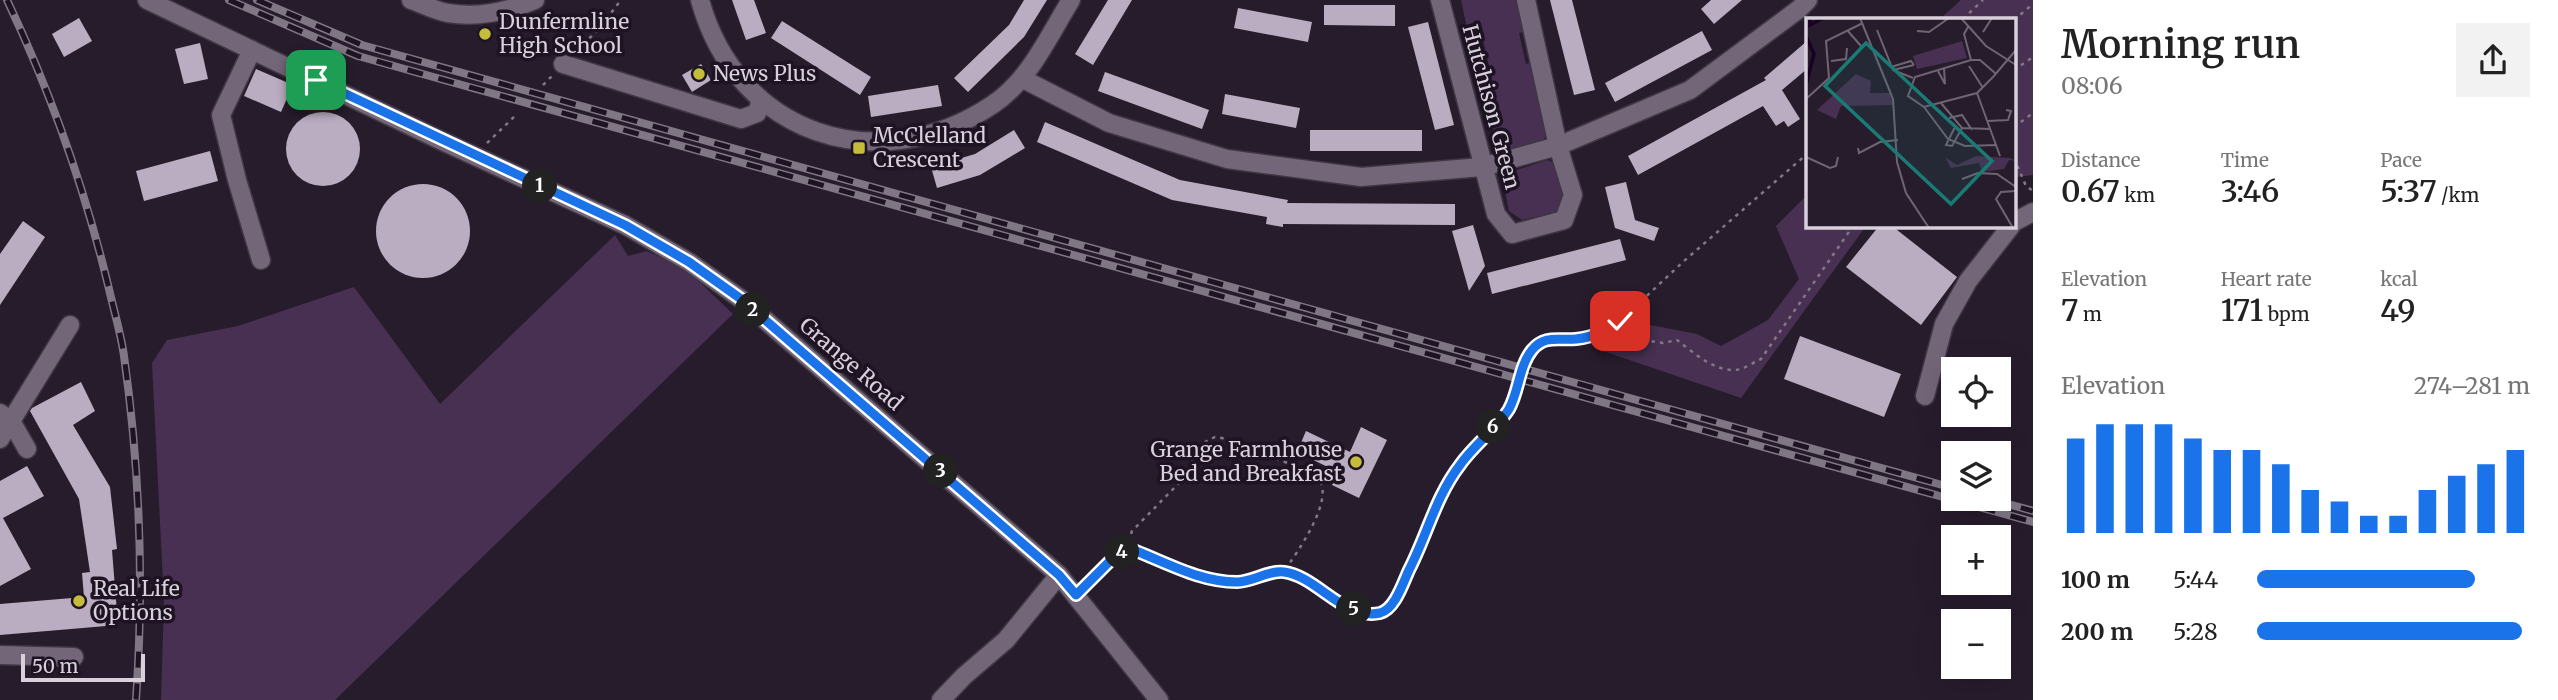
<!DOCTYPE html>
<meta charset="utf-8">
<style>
body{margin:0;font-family:Merriweather,serif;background:#f2f2f2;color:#222;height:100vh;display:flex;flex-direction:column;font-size:26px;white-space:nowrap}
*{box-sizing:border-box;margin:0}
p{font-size:23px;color:#767676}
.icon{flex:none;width:38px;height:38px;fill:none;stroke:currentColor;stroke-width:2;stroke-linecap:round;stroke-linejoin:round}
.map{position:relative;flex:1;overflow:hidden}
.details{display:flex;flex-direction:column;background:#fff;width:525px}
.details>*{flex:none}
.tools{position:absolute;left:1941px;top:357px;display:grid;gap:14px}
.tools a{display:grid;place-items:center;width:70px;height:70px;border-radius:0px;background:#fff;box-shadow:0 7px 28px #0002;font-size:35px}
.scale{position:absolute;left:21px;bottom:18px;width:124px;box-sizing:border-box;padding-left:7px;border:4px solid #d8d1dc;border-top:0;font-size:19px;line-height:24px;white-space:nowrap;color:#d8d1dc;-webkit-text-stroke:5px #1d1322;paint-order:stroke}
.pin{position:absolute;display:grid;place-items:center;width:60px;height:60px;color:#fff;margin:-30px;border-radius:14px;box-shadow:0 4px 10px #0006}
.km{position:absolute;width:35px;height:35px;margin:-18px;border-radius:50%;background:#222;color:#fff;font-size:19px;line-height:35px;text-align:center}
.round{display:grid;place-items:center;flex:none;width:74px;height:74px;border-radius:0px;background:#f2f2f2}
.headline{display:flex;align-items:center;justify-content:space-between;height:119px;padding:0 28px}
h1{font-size:38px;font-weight:600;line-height:52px}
.figures{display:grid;grid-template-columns:repeat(3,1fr);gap:10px;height:119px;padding:7px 28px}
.figures div{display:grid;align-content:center}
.figures b{font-size:30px;font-weight:600}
.figures small{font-size:19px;font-weight:400}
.figures p{font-size:19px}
.chart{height:196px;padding:14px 28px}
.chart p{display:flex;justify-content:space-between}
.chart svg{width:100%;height:126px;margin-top:7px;stroke:#1a73e8;stroke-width:6}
ul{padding:0 28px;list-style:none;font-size:23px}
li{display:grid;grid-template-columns:112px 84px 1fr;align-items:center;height:52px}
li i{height:18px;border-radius:9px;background:#1a73e8}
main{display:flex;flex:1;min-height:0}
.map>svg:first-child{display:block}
.green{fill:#473051}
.building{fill:#baadc1}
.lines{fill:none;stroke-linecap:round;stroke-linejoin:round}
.minor-casing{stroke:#403744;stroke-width:21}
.path{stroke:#827986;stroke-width:2.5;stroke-dasharray:3.5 5;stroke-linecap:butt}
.minor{stroke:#736679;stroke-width:18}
.rail-casing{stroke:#807785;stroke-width:8}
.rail{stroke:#1d1322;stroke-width:5;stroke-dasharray:16;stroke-linecap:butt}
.path-bridge{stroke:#827986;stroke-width:2.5;stroke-dasharray:3.5 5;stroke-linecap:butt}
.route-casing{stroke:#fff;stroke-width:14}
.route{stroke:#1a73e8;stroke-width:9}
.poi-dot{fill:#c6bc3c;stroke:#1d1322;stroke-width:2.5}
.labels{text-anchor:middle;stroke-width:7;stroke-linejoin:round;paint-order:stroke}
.poi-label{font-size:21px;fill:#d8d1dc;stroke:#1d1322;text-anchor:start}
.street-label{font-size:21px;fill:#d8d1dc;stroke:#1d1322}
.inset-river{fill:none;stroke:#190025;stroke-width:3.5}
.inset-road{fill:none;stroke:#6e6472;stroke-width:2}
.view{fill:#197b74;fill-opacity:0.15;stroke:#197b74;stroke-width:3.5}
.inset-edge{fill:none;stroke:#d8d1dc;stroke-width:3.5}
</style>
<main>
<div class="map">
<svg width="2033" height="700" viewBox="0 0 2033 700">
<rect width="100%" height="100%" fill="#271c2c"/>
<g class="green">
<path d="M1461,0H1522L1528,31L1519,33L1526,64L1535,61L1552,129L1542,141L1508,150L1494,138L1478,80L1491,76L1483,39L1470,42Z"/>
<path d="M1961,0H2033V175L2017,177L2014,175V19H1940Z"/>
<path d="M1547,160L1561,166L1569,195L1561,211L1522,220L1509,211L1504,185L1514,171Z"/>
<path d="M1807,195V226H1866L1741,398L1603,351L1640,323L1697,334L1721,346L1768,320L1799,279L1776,226Z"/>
<path d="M615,235L628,256L646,251L685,268L733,314L335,700H161L164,602L152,363L167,340L238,326L354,287L440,404Z"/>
</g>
<g class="building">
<path d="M732,0H754L766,33L746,40Z"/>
<path d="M1024,0H1047L1024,37L968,92L954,78L1009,25Z"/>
<path d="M1108,0H1132L1093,65L1075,54Z"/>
<path d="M1550,0H1572L1595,90L1574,95Z"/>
<path d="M1711,0H1742L1714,24L1701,9Z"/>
<path d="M1324,5H1395V26L1324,25Z"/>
<path d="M1238,8L1312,22L1308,42L1234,28Z"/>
<path d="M79,18L92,41L64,57L52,34Z"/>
<path d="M782,21L871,77L860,95L771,38Z"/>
<path d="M1428,22L1454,125L1435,130L1408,27Z"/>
<path d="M1702,31L1712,50L1615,102L1605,83Z"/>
<path d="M1807,41V69L1782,90L1800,119L1788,127L1784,121L1776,126L1763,106L1638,175L1628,156L1766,80L1764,78Z"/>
<path d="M200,43L208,79L184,84L175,49Z"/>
<path d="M701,64L711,80L692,92L682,75Z"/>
<path d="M256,69L293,85L281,112L244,96Z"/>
<path d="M1105,72L1209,110L1202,129L1098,91Z"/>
<path d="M938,85L942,106L871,117L868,96Z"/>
<path d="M1225,94L1300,108L1296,128L1222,114Z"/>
<circle cx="323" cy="149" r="37"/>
<path d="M1045,122L1180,180L1288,200L1287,203L1455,204V225L1283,224V227L1266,224L1267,217L1172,200L1037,142Z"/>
<path d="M1014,130L1025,148L980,175L937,188L931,167L975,154Z"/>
<rect x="1310" y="130" width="112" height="21"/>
<path d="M210,151L218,181L144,201L136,171Z"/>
<path d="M1626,182L1635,220L1659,228L1654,241L1615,228L1605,187Z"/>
<circle cx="423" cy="231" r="47"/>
<path d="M23,221L45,237L0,305V254Z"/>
<path d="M1473,225L1485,266L1469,291L1452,231Z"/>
<path d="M1879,226H1892L1957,277L1921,325L1846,267Z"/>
<path d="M1620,239L1626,260L1492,294L1487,273Z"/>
<path d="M1800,336L1901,374L1884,417L1784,379Z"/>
<path d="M81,382L95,411L73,425L110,487L117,549L112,550L118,625L0,635V604L84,597L82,573L90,572L79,499L30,411L32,408Z"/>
<path d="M1361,427L1387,440L1359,498L1332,485L1338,472L1297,452L1306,431L1350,452Z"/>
<path d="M27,466L44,496L3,518L31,569L0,586V481Z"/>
</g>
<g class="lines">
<defs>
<g id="minor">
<path d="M147,0L442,141L625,225L689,262L741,299L1059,575L1159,700"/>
<path d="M411,0C423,4 435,11 448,13C477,18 509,11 535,0"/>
<path d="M700,0C737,135 878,181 992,105C1029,81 1048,37 1071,0"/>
<path d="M1440,0L1496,214L1512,234L1564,220L1573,195L1558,146L1526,0"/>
<path d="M252,50L221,115L237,180L261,260"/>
<path d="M563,64L741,119L757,113L761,100"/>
<path d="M1023,79L1109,123L1227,159L1361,177L1482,167L1558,146L1690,90L1799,9L1808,0"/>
<path d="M2014,222L2033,212"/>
<path d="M1925,396L1944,324L1968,281L2011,226"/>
<path d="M0,413L11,421L27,449"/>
<path d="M0,439L70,325"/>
<path d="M0,655L74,657"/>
<path d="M941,700L964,676L1006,640L1059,575"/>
</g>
</defs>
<use href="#minor" class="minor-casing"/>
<g class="path">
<path d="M1963,19L1983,0"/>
<path d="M2014,20L2033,4"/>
<path d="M577,50L598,30L621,0"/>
<path d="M2014,70L2033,57"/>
<path d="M543,85L553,75"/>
<path d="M2014,127L2033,113"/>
<path d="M487,143L517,114"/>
<path d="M2014,158L2026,186L2033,191"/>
<path d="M1601,334L1663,343L1677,340C1694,353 1718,375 1741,369C1747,367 1754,362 1761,359L1853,226"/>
<path d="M1526,360L1532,350L1548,339H1577L1601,334L1620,321L1684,261L1807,154"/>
<path d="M1126,550L1132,531L1183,479L1201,444L1215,437C1237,440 1257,450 1277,459C1289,464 1306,468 1316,477C1339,494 1296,555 1283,572"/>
<path d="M1088,583C1103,568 1114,549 1136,551C1169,564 1201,582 1237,582C1252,582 1268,571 1283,572C1318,576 1343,620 1379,613C1398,609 1430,522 1439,502C1448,480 1462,459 1479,440C1493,425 1507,415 1514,395"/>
</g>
<use href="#minor" class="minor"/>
<defs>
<g id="rail">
<path d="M7,0C51,93 85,189 109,289C114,311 121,334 124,356C140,470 144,586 136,700"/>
<path d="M229,0L358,56L2033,522"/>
<path d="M257,0L362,45L1953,488"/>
<path d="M1990,499L2033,511"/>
</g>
</defs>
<use href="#rail" class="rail-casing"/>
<use href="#rail" class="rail"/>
<path class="path-bridge" d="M1514,395L1526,360"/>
</g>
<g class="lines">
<defs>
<path id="route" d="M316,80L625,225L689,262L741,299L1059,575L1076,595L1118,553L1126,550L1136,551C1169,564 1201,582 1237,582C1252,582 1269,570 1284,572C1317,576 1344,621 1380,613C1395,609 1403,583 1409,570C1427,535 1436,496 1460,465C1473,446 1499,426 1509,409C1519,391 1519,366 1532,350C1545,334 1560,341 1576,339C1594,337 1606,331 1620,321"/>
</defs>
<use href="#route" class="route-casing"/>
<use href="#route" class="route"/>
</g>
<g class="poi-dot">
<circle cx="485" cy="34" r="7"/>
<circle cx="699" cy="74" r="7"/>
<rect x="852" y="141" width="14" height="14" rx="3.5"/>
<circle cx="1356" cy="462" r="7"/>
<circle cx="79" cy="601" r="7"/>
</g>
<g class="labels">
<g class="poi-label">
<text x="499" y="29">Dunfermline<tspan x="499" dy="24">High School</tspan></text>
<text x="713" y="81">News Plus</text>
<text x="873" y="143">McClelland<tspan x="873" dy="24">Crescent</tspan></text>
<text x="1342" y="457" text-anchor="end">Grange Farmhouse<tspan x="1342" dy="24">Bed and Breakfast</tspan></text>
<text x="93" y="596">Real Life<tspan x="93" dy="24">Options</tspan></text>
</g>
<g class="street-label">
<text transform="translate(1491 107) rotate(75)" y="7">Hutchison Green</text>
<text transform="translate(851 364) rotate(41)" y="7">Grange Road</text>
</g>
</g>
<g transform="translate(1806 18)">
<rect width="210" height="210" fill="#271c2c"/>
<path d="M156,23L161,40L111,51L107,38ZM50,56L65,63L64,75H84L87,87L35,88L30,101L11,92ZM170,138L204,140L210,143L203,142L198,151L176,154L173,145L145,150L139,139L151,147Z" fill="#473051"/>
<path class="inset-river" d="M4,0V7L17,0M0,18L8,36L0,67"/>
<path class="inset-road" d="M54,0L87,81L91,144L100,175L123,210M155,0L180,28L210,47M162,9L158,16L165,42M41,12L55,28M71,12L87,52L107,60M111,13L123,14L143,0M177,14L186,0H206M25,43L40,41L41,30M163,48L177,70M85,49L105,43L108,47M87,52L108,47M132,53L139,66L138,50M189,55L174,42H165L109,59L102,78L118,89L171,75L187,59L210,32M171,75L194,138M0,81L23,60L20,23L57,5M135,85L156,110L185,111M118,89L142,121L159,128L191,127M143,100L156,97L166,112M182,103L202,102L205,93L200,92M150,107L140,127L146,128L156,110M52,130L53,135L74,124L92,122M0,139L24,150L30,148L32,139M156,161L172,155L191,156L210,169M207,210L190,181L195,174L210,173"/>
<path class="view" d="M60,25L186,143L145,186L19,68Z"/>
<rect width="210" height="210" class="inset-edge"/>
</g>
</svg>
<div class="tools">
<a><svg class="icon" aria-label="locate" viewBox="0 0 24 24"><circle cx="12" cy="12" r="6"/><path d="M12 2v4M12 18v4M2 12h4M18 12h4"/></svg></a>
<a><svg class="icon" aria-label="layers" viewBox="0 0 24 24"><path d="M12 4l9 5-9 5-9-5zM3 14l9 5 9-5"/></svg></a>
<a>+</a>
<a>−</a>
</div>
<div class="scale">50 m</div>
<div class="pin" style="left:316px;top:80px;background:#1e9e55"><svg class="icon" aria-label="arrive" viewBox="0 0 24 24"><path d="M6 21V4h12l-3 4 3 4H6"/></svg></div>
<div class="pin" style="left:1620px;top:321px;background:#d93025"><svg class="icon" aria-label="check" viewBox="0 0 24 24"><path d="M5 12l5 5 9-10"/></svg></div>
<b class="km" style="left:540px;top:186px">1</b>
<b class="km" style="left:753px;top:310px">2</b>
<b class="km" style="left:941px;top:471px">3</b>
<b class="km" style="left:1122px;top:552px">4</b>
<b class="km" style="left:1354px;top:609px">5</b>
<b class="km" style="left:1493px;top:427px">6</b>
</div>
<section class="details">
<div class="headline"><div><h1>Morning run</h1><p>08:06</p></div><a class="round"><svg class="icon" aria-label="share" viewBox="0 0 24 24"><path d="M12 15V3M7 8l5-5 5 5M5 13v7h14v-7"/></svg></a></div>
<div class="figures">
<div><p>Distance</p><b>0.67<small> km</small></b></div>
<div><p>Time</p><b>3:46</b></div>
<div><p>Pace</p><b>5:37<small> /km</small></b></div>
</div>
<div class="figures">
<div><p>Elevation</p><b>7<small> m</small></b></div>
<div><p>Heart rate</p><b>171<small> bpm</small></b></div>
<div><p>kcal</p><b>49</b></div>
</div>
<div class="chart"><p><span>Elevation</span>274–281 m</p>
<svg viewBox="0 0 160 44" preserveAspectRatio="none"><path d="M5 44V11M15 44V6M25 44V6M35 44V6M45 44V11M55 44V15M65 44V15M75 44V20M85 44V29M95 44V33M105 44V38M115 44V38M125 44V29M135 44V24M145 44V20M155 44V15"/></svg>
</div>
<ul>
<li><b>100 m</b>5:44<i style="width:80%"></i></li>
<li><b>200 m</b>5:28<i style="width:97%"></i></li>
</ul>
</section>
</main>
